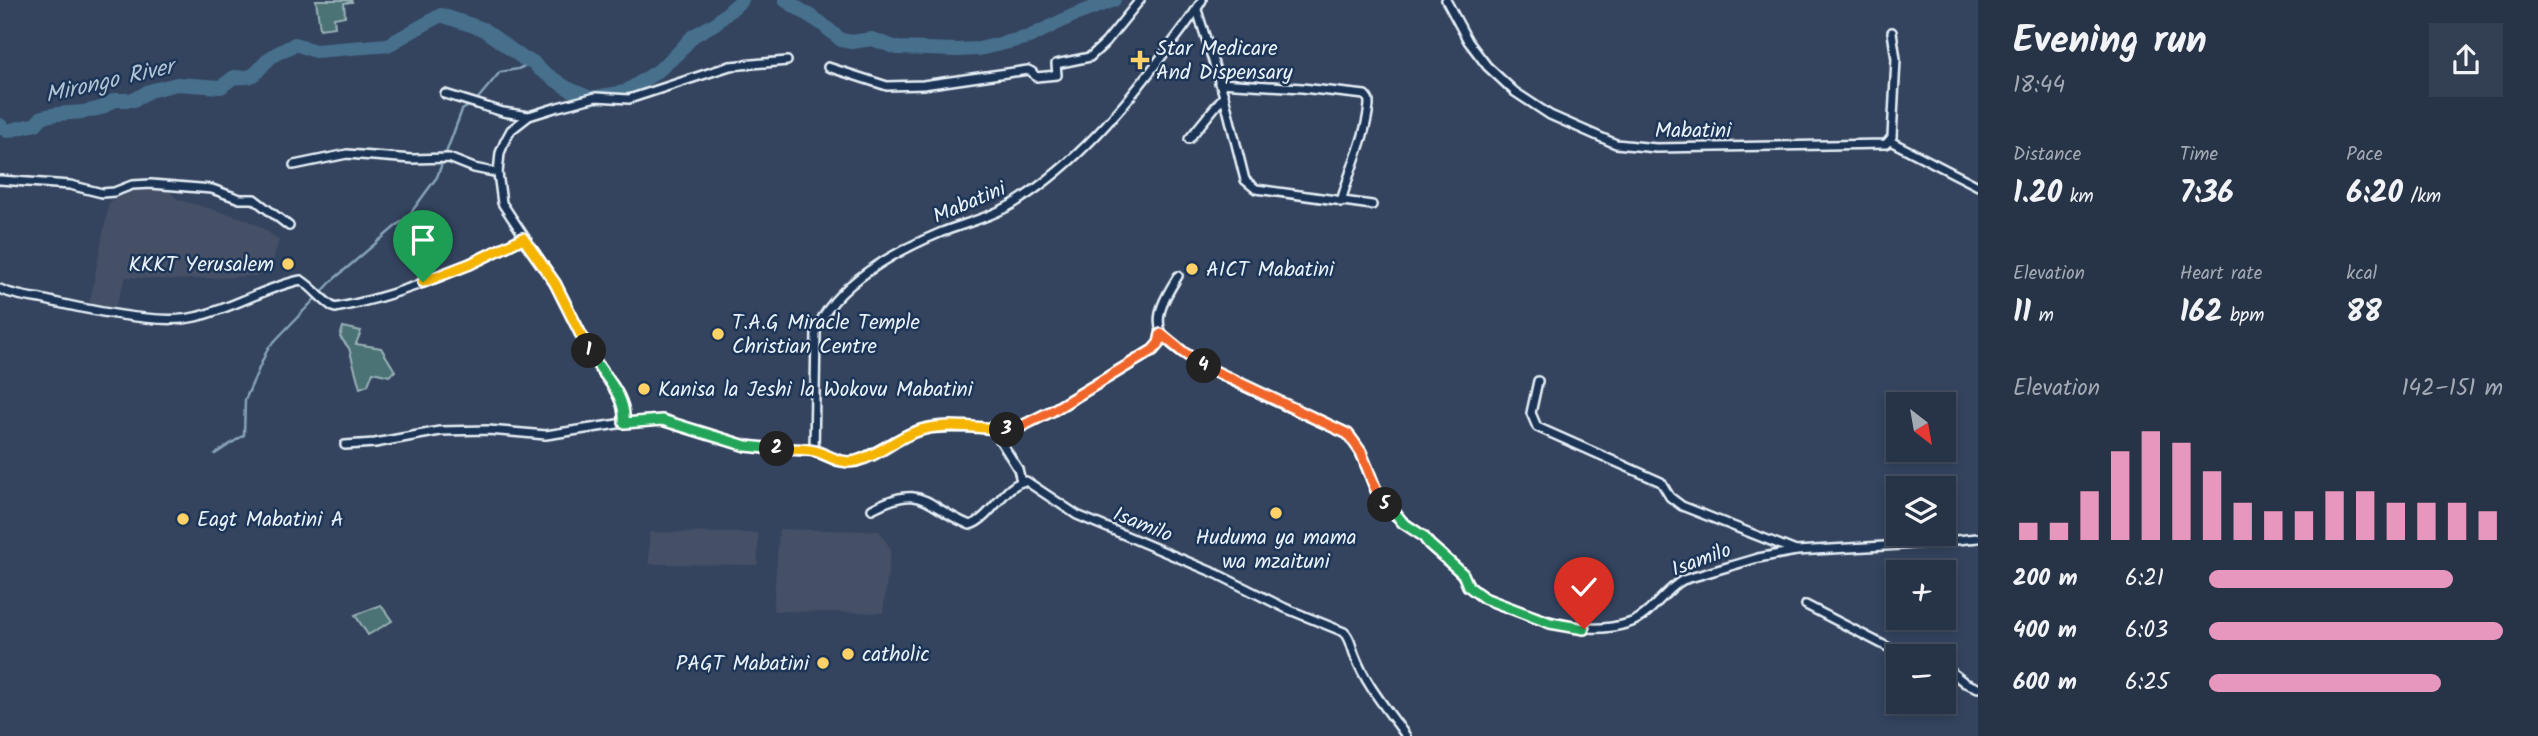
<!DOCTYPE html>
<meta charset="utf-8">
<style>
body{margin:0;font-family:Kalam,sans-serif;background:#333f52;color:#f1f3f6;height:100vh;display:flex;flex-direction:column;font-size:26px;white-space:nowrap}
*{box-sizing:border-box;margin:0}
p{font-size:23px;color:#a4aab4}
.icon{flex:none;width:38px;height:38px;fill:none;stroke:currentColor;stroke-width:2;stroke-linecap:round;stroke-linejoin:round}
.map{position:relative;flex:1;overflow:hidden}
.sheet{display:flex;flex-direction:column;background:#273347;width:560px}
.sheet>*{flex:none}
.needle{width:46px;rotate:149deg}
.fabs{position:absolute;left:1886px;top:392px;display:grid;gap:14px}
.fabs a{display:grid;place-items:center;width:70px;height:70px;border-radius:0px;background:#273347;box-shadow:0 4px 10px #0003,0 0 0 2px #434e60;font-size:35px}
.pin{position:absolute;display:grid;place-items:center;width:60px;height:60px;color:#fff;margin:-72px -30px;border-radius:50% 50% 50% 0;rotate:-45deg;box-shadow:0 0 7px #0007}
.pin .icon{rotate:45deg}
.km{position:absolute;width:35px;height:35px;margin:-18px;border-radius:50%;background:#222;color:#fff;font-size:19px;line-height:35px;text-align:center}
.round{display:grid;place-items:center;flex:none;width:74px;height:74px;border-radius:0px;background:#333f52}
.headline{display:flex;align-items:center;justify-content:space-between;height:119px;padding:0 35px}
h1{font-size:38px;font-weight:800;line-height:52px}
.stats{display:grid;grid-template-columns:repeat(3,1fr);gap:10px;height:119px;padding:7px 35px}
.stats div{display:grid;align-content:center}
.stats b{font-size:30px;font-weight:800}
.stats small{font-size:19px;font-weight:400}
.stats p{font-size:19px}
.chart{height:196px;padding:14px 35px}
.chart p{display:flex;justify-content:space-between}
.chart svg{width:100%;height:126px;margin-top:7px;stroke:#e797bd;stroke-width:6}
ul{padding:0 35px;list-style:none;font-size:23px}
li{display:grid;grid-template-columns:112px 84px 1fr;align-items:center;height:52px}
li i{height:18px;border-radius:9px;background:#e797bd}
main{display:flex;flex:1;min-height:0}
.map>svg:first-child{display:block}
.built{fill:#444f65}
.green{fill:#4c7376;stroke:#9ab2b7;stroke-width:2}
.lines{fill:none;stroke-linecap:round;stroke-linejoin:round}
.stream{stroke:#87a4b8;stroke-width:2.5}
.river{stroke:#46708d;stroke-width:14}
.street-casing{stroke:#e8f1f8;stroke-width:12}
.street{stroke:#1d3557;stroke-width:7}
.split-1-casing{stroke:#fff;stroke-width:14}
.split-2-casing{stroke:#fff;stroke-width:14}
.split-3-casing{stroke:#fff;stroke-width:14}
.split-4-casing{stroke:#fff;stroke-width:14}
.split-5-casing{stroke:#fff;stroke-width:14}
.split-6-casing{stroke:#fff;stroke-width:14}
.split-1{stroke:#f5b400;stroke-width:9}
.split-2{stroke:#22a559;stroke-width:9}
.split-3{stroke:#f5b400;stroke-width:9}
.split-4{stroke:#f0652b;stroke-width:9}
.split-5{stroke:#f0652b;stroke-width:9}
.split-6{stroke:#22a559;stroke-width:9}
.poi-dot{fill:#ffd166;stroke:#1d3557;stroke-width:2.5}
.labels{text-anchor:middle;stroke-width:5;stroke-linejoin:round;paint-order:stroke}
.poi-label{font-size:21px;fill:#e8f1f8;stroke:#1d3557;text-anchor:start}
.street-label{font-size:21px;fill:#e8f1f8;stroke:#1d3557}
.water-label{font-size:23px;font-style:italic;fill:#afc4d3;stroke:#1d3557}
</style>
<main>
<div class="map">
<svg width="1978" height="736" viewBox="0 0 1978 736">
<rect width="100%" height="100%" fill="#34445f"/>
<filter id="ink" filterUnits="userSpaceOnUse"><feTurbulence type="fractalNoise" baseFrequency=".0143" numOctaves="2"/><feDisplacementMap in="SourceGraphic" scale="14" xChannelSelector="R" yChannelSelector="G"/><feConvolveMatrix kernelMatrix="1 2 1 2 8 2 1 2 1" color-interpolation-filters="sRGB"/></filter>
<g filter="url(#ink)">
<g class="built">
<path d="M129,186L166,188L177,199L246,219L264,229L279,240L271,267L257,276L173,280L126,277L115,308L89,306L109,203Z"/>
<path d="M779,529L879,531L891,549L883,613L773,611Z"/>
<path d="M649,532L758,533V565L649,564Z"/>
</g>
<g class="green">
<path d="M316,0H351L352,2L344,3L345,16L334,18L335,27L320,29Z"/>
<path d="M343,327L361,331L356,344L381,348L395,371L389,376L373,372L368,385L360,388L349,348L340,337Z"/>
<path d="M381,605L392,621L368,635L355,615Z"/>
</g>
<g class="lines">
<path class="stream" d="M215,454L244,435L245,400L268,348L334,279L410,214L437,177L462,110L475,102L500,72L518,69L533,62"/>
<g class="river">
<path d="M785,0L821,23L841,40L852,42L872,39L897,48L956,50L979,49L1029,37L1072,16L1114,0"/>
<path d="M0,125L7,131L36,124L42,117L57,114L83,112L101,108L115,100H134L149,91L177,84L221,87L234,77C259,79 254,72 270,58C278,52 287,49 295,44L315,51L388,45L441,15L483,29L524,59L533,62L539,69L567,88L590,98L625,92L658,71L677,54L693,36L716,23L742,0"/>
</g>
<defs>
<g id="street">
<path d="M1446,0L1468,41L1487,66L1515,92L1550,115L1616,144L1656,148L1886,144L1892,137L1896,59L1892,32"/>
<path d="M1197,10L1224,96L1245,180L1256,189L1372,205"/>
<path d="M828,67L887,86L923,85L1028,70L1032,72L1036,77L1057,75L1056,64L1090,57L1105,43L1140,0"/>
<path d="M1219,83L1302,88L1365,95C1369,100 1369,99 1369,105C1366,138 1349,170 1341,202"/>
<path d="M445,94L503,112L528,116"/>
<path d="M1189,139L1224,96"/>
<path d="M1890,141L1978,186"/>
<path d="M294,165L347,154L412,159L449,158L474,168L498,173"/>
<path d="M0,180L70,185L102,193L114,192L132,185L151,184L212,189L240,199H254L289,226"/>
<path d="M1178,276C1169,291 1154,313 1161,331C1171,361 1315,417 1348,434C1366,453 1368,480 1381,501C1388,514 1410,525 1421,535C1425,538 1428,543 1432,547C1441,556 1456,565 1463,576C1468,582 1469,587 1476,592C1487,601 1502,605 1515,610C1552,623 1589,636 1629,623C1651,616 1663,591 1683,580L1758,558L1796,551L1902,545L1978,538"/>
<path d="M0,289C12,295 28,297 41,299C79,308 159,326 195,317C232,309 265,287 301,280C314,288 322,301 335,308C400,296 464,269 523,238"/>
<path d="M1538,381L1531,413L1537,427L1661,482L1670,497L1682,506L1796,551"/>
<path d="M624,423L623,406L614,387L597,365L555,283L502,203L498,173L500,153L505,141L511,130L529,116L558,107L596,97L629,99L730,66L787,61"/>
<path d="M993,429L1018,469L1021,481"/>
<path d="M345,445L375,443L440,431L488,430L546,435L624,423L661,420L746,446L767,449L814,451L837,461L856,462L908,434L927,428L976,427L1006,430L1018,428L1052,411L1153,350L1159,343L1161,334"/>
<path d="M814,451L816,332C832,285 898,250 942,232C966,223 994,216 1016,202C1076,164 1123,109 1165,52C1178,35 1192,18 1202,0"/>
<path d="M872,509C924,481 925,507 970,525C991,519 1005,483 1026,481L1077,515L1217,574L1285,608L1344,632C1351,638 1351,647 1355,656C1367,687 1387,709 1406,736"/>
<path d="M1806,605L1905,656"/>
<path d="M1944,666L1965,683L1978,688"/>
</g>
</defs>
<use href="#street" class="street-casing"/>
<use href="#street" class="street"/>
</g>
</g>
<g class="lines" filter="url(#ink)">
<defs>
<path id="split-1" d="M423,282L470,264L523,238L555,283L589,351"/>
<path id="split-2" d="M589,351C601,374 627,394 624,423L662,420L746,446L777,449"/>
<path id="split-3" d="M777,449C789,449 803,448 815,451C829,455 841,465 856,461C878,456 895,439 915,432C942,421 978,428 1007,430"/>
<path id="split-4" d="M1007,430L1018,428L1052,411L1153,350L1159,343L1161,334L1183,352L1204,366"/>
<path id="split-5" d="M1204,366L1348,434L1361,452L1380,500L1385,505"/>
<path id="split-6" d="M1385,505L1396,514L1403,523L1423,536L1429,544L1463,574L1468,586L1484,598L1550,623L1584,629"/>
</defs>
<use href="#split-1" class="split-1-casing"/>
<use href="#split-2" class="split-2-casing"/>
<use href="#split-3" class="split-3-casing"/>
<use href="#split-4" class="split-4-casing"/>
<use href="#split-5" class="split-5-casing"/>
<use href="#split-6" class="split-6-casing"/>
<use href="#split-1" class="split-1"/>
<use href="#split-2" class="split-2"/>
<use href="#split-3" class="split-3"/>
<use href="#split-4" class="split-4"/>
<use href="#split-5" class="split-5"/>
<use href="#split-6" class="split-6"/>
</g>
<g class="poi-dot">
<path d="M1136.5 49.5h7v7h7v7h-7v7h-7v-7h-7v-7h7z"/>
<circle cx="288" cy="264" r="7"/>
<circle cx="1192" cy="269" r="7"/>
<circle cx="718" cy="334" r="7"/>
<circle cx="644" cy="389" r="7"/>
<circle cx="1276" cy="513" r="7"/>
<circle cx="183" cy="519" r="7"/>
<circle cx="848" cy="654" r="7"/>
<circle cx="823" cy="663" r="7"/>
</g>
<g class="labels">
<g class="poi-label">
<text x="1156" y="55">Star Medicare<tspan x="1156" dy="24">And Dispensary</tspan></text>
<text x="274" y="271" text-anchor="end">KKKT Yerusalem</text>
<text x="1206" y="276">AICT Mabatini</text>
<text x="732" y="329">T.A.G Miracle Temple<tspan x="732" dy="24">Christian Centre</tspan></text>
<text x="658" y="396">Kanisa la Jeshi la Wokovu Mabatini</text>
<text x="197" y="526">Eagt Mabatini A</text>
<text x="1276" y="544" text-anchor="middle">Huduma ya mama<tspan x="1276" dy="24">wa mzaituni</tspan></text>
<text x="862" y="661">catholic</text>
<text x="809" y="670" text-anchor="end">PAGT Mabatini</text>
</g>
<g class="street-label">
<text x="1693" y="137">Mabatini</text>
<text transform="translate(969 202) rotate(-23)" y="7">Mabatini</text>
<text transform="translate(1143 524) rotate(22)" y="7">Isamilo</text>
<text transform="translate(1701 559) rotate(-20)" y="7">Isamilo</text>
</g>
<g class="water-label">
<text transform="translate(109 80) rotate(-13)" y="8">Mirongo River</text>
</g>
</g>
</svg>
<div class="fabs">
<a><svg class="needle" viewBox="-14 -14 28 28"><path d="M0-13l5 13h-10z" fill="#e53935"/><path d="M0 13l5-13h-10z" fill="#a4aab4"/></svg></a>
<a><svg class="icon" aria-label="layers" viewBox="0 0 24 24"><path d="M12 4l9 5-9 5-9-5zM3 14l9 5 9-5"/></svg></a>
<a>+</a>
<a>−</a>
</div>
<div class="pin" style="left:423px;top:282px;background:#1e9e55"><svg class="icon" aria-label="arrive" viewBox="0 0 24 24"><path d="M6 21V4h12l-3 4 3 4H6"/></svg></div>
<div class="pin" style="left:1584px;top:629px;background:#d93025"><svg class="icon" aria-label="check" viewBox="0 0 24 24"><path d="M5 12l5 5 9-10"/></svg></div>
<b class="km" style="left:589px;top:351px">1</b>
<b class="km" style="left:777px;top:449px">2</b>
<b class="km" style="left:1007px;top:430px">3</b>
<b class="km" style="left:1204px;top:366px">4</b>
<b class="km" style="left:1385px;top:505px">5</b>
</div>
<section class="sheet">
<div class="headline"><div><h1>Evening run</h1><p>18:44</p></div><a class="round"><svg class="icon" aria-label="share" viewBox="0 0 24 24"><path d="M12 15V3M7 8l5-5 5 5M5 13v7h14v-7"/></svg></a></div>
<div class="stats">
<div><p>Distance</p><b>1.20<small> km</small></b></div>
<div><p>Time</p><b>7:36</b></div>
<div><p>Pace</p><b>6:20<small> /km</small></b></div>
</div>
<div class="stats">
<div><p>Elevation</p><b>11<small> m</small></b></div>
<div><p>Heart rate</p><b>162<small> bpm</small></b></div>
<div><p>kcal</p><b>88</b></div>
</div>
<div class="chart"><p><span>Elevation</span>142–151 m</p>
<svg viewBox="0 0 160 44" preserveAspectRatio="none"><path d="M5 44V38M15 44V38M25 44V27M35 44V13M45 44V6M55 44V10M65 44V20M75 44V31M85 44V34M95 44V34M105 44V27M115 44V27M125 44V31M135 44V31M145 44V31M155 44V34"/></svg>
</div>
<ul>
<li><b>200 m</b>6:21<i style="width:83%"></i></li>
<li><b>400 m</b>6:03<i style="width:100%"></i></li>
<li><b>600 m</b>6:25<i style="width:79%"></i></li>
</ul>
</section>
</main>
